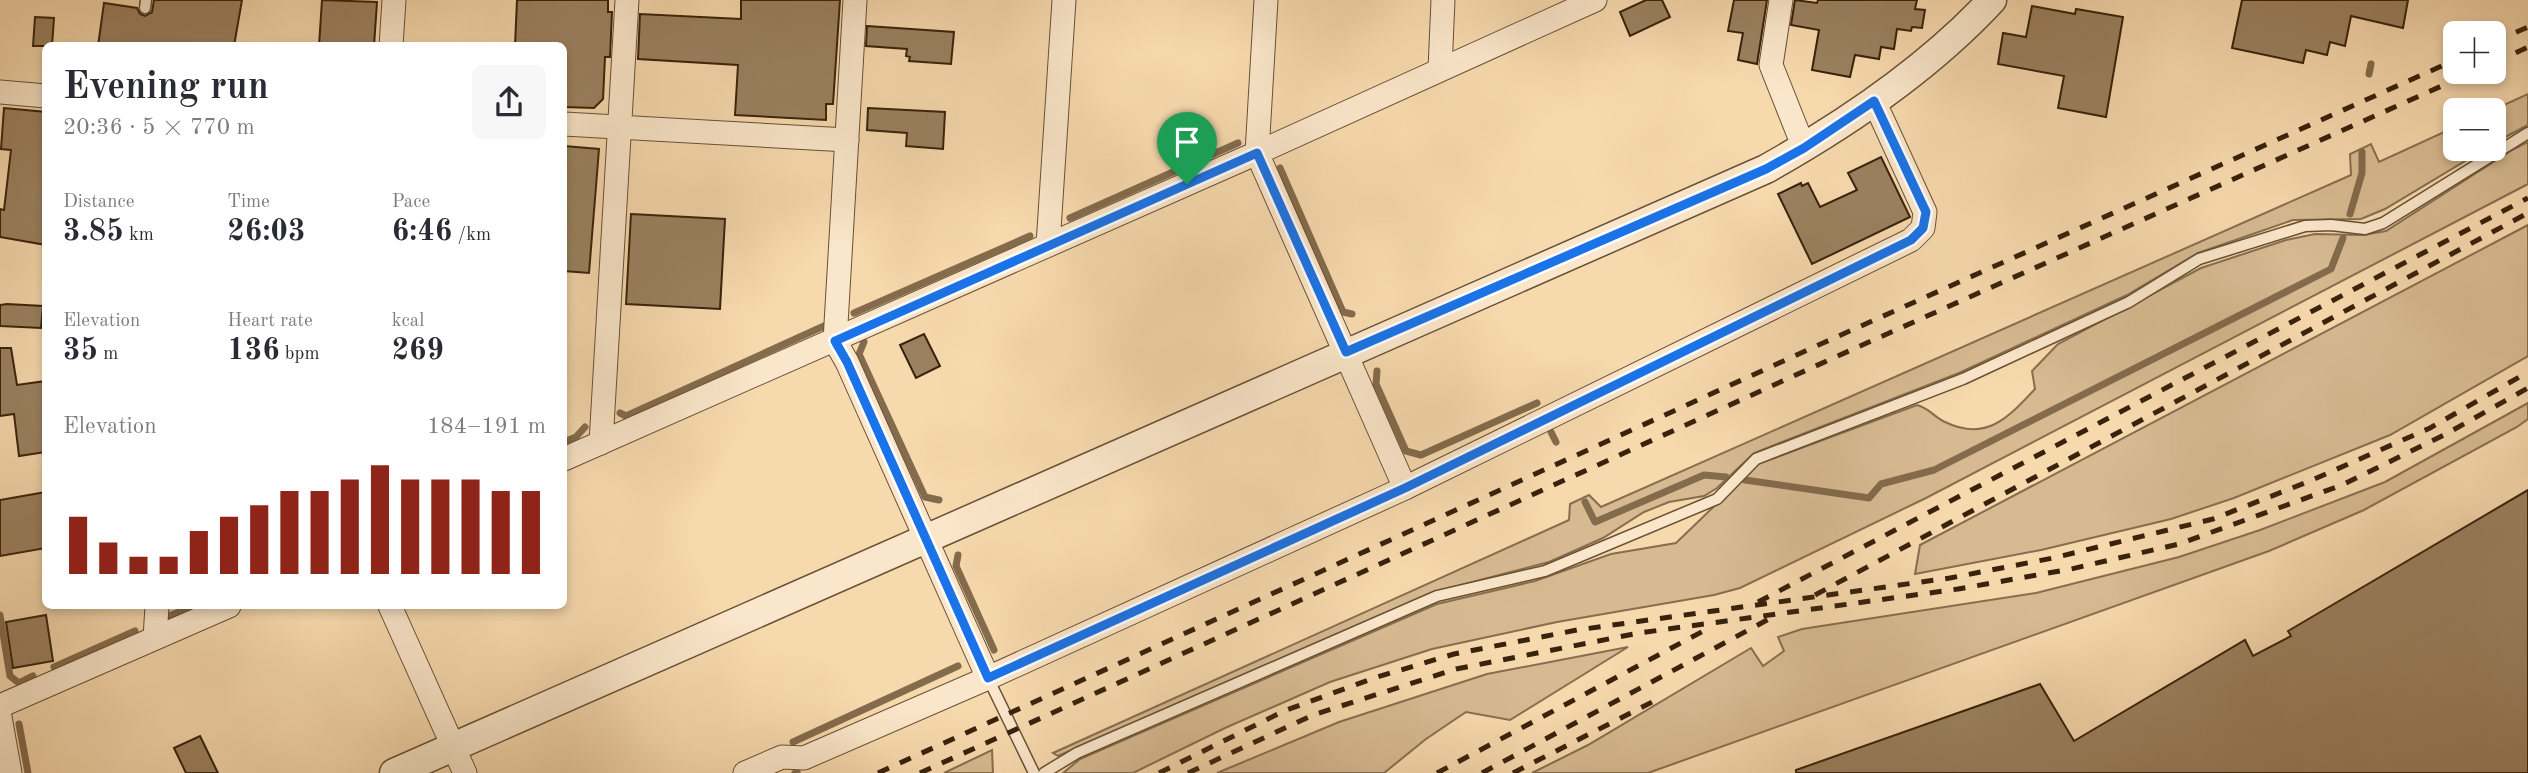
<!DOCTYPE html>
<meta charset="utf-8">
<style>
body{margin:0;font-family:"Old Standard TT",serif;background:#f7f7f7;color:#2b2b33;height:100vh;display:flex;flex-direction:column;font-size:26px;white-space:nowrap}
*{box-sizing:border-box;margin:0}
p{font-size:23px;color:#7c7c81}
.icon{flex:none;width:38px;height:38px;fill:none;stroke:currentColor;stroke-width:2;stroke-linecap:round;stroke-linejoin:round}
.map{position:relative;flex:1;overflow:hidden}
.side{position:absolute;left:42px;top:42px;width:525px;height:567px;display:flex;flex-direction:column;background:#fff;border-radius:10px;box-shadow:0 4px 10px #0003}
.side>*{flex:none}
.fabs{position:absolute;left:2443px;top:21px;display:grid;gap:14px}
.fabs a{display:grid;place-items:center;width:63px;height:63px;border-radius:10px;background:#fff;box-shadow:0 4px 10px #0003;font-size:35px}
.pin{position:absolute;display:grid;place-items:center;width:60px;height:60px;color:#fff;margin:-72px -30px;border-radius:50% 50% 50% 0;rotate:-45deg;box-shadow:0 0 7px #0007}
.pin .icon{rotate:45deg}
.round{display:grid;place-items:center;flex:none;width:74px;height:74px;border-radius:10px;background:#f7f7f7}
.head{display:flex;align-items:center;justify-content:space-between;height:119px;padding:0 21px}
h1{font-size:38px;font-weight:700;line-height:52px}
.metrics{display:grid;grid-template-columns:repeat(3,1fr);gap:10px;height:119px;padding:7px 21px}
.metrics div{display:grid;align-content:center}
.metrics b{font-size:30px;font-weight:700}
.metrics small{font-size:19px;font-weight:400}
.metrics p{font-size:19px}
.chart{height:196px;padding:14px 21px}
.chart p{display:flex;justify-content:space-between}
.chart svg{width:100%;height:126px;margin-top:7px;stroke:#8f2418;stroke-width:6}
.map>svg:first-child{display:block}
.green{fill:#d7ba92;stroke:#886e4e;stroke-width:2}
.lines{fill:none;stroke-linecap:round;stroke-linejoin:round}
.stream{stroke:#846b4c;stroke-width:7}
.building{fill:#9b8160;stroke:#38220b;stroke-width:2}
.service-casing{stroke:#685034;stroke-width:13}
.minor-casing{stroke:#685034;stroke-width:25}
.tertiary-casing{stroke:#685034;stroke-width:31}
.service{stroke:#fae6ca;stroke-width:10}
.minor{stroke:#fae6ca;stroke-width:23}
.tertiary{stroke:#fae6ca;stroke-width:28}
.rail{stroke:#38220b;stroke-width:5;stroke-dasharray:12 12;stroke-linecap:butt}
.route-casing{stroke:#fff;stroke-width:14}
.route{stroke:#1a73e8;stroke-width:9}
</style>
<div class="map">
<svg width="2528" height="773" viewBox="0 0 2528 773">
<rect width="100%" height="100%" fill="#f7d9ae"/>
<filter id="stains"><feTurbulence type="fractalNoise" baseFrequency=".00286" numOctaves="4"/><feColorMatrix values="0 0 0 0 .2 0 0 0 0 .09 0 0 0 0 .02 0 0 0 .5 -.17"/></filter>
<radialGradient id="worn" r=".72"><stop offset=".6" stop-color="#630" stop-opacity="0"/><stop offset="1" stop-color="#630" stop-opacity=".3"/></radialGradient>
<g class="green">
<path d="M2528,94V125L2494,143L2493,110Z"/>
<path d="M2455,127V149H2485L2385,209L2361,219L2293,220L2198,253L2127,295L1959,373L1754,453L1717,488L1704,496L1669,502L1644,512L1603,538L1549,562L1438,591L1058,756L1053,753L1569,520L1570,504L1589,495L1601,507L2351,175L2350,154L2371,144L2379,162Z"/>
<path d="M2528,142V184L1926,498L1740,588L1714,595L1557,622L1432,649L1330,682L1225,728L1133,773H1063L1080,759L1437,604L1535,581L1611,554L1676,543L1758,464L1917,405C1929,408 1934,417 1945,422C1986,442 2008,418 2035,389L2032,371L2058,344L2201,268L2286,240L2315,234L2363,235L2386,231L2512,150Z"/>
<path d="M2528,225V356L2390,435L2234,498L2171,519L2041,550L1915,574L1920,545Z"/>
<path d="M2528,403V419L2517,427L2364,510L2269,551L1648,773H1532L1588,745L1751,648L1763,666L1784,651L1778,637L1802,629L2036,593L2179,557L2260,530L2385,482Z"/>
<path d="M1628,647L1510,720L1466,712L1426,739L1384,773H1217L1339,722L1487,674Z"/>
<path d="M992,750L993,773H944Z"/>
</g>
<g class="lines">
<g class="stream">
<path d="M2369,74L2371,64"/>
<path d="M1280,168L1343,312L1352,314"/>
<path d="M2350,214L2362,173V152"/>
<path d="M1070,218L1238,143"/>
<path d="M854,313L1030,236"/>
<path d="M864,342L859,354L925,497L939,500"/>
<path d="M1377,371L1376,384L1406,451L1421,455L1537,403"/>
<path d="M620,413L626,416L824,326"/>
<path d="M1551,432L1556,442"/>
<path d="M564,442L576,437L585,427"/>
<path d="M1745,480L1869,498L1881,484L1934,470L2331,269L2343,238"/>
<path d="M1585,502L1595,522L1704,475L1726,477"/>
<path d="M958,555L956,566L994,650"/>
<path d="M0,615L10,676L19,683L33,676"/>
<path d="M169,616L194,606"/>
<path d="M54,667L135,631"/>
<path d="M19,724L28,773"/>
<path d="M793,742L958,666"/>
<path d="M795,773L797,772"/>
</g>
</g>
<g class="building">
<path d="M154,0H242L234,46H98L104,3L137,8L140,14L145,16L152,12Z"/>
<path d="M322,0L377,2L374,46H319Z"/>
<path d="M517,0H608V12H612L610,57H605L603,99L594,108L564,107V46H515Z"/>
<path d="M741,0H840L833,104H826V120L735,115L738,65L638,59L640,14L741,19Z"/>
<path d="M1646,0H1662L1670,17L1630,36L1620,12Z"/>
<path d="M1734,0H1767L1757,64L1738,60L1743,33L1728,31Z"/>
<path d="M1795,0L1817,3L1818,0H1917L1915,9L1925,10L1922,28L1912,27L1911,31L1897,29L1894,49L1881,47L1879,59L1855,55L1850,77L1812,70L1819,30L1791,25Z"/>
<path d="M2242,0H2408L2403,28L2351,16L2345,46L2330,42L2327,55L2306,50L2303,63L2232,48Z"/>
<path d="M2032,6L2075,14L2076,9L2123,17L2106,117L2058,108L2064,76L1998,64L2003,33L2026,37Z"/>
<path d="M35,17L54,18L52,46H33Z"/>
<path d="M867,26L954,32L951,64L909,61L910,57L906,56L907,49L866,46Z"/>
<path d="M4,108L46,112V245L0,237V209L4,210L11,150L1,149Z"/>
<path d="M868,108L945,112L943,149L906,146L907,133L867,130Z"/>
<path d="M564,146L599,149L589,273L564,271Z"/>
<path d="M1881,157L1910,217L1812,264L1778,194L1801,183L1802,186L1808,183L1820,207L1857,190L1848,173Z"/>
<path d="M631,214L725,219L720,309L626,304Z"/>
<path d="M7,304L43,306L41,328L0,326V305Z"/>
<path d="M924,334L940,366L916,378L900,345Z"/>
<path d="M0,348H11L17,385L46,381V452L19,456L14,414L0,416Z"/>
<path d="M2528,490V773H1796V770L2040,684L2074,741L2245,640L2253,656L2291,636L2288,631Z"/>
<path d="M46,492V548L0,556V500Z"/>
<path d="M46,615L53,661L13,668L6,622Z"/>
<path d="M200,736L218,773H186L174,748Z"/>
</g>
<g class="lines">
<defs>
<g id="service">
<path d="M145,8L146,0"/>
<path d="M988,678L1034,773"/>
<path d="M1044,773L1077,753L1437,596L1545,571L1717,499L1756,459L1963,379L2129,302L2199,259L2305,226L2331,225L2365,229L2383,223L2528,133"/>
</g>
<g id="minor">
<path d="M855,0L835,341L847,362L988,678"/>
<path d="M1266,0L1257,153L1405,488"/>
<path d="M1781,0L1771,65L1804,148"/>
<path d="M391,46L394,0"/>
<path d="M1440,69L1443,0"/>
<path d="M0,92L46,96"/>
<path d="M564,124L847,140"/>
<path d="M1048,245L1064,0"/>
<path d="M601,443L627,0"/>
<path d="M564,459L1257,153L1595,0"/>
<path d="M390,606L465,773"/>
<path d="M155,638L157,606"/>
<path d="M0,706L229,606"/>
<path d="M0,717L10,773"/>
<path d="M745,773L782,757L804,758L988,678L1405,488L1911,240L1923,228L1925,212L1874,101"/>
</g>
<path id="tertiary" d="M394,773L1766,169C1848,123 1928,69 1992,0"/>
</defs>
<use href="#service" class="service-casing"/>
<use href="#minor" class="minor-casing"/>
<use href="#tertiary" class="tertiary-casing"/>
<use href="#service" class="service"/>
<use href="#minor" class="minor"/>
<use href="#tertiary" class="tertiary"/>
<g class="rail">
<path d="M2494,42L2528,27"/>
<path d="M2494,63L2528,47"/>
<path d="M1815,595L2528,213"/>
<path d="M1758,602L2528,198"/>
<path d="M878,773L1823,343L2455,60"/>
<path d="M920,773L1831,359L2473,72"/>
<path d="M1159,773L1284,711L1374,678L1454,654L1577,630L1950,578L2053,558L2213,519L2310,481L2430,428L2528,372"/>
<path d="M1188,773L1313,715L1456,669L1639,633L1958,589L2071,569L2179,544L2342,485L2446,434L2528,388"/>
<path d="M1437,773L1709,628"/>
<path d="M1482,773L1769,619"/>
<path d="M1513,773L1660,698"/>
</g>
</g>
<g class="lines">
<defs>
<path id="route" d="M1874,101L1926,212L1923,228L1911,240L1405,488L988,678L847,362L835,341L1257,153L1346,352L1766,169L1804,148Z"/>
</defs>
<use href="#route" class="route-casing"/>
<use href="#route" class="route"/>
</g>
<rect width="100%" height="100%" filter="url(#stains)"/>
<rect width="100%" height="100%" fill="url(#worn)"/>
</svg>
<div class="fabs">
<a>+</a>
<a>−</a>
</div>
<div class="pin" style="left:1187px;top:184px;background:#1e9e55"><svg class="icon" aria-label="arrive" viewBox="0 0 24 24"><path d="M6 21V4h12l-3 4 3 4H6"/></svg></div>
<section class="side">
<div class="head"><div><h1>Evening run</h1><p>20:36 · 5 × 770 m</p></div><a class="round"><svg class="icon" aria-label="share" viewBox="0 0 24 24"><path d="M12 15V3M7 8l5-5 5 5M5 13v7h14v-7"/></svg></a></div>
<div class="metrics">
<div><p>Distance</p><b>3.85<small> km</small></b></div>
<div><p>Time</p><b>26:03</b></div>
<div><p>Pace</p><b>6:46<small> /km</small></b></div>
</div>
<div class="metrics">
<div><p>Elevation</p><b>35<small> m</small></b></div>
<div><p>Heart rate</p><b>136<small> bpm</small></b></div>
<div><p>kcal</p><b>269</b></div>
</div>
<div class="chart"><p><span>Elevation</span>184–191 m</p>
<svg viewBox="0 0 160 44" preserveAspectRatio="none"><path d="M5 44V24M15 44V33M25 44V38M35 44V38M45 44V29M55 44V24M65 44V20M75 44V15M85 44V15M95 44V11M105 44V6M115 44V11M125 44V11M135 44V11M145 44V15M155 44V15"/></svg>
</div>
</section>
</div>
